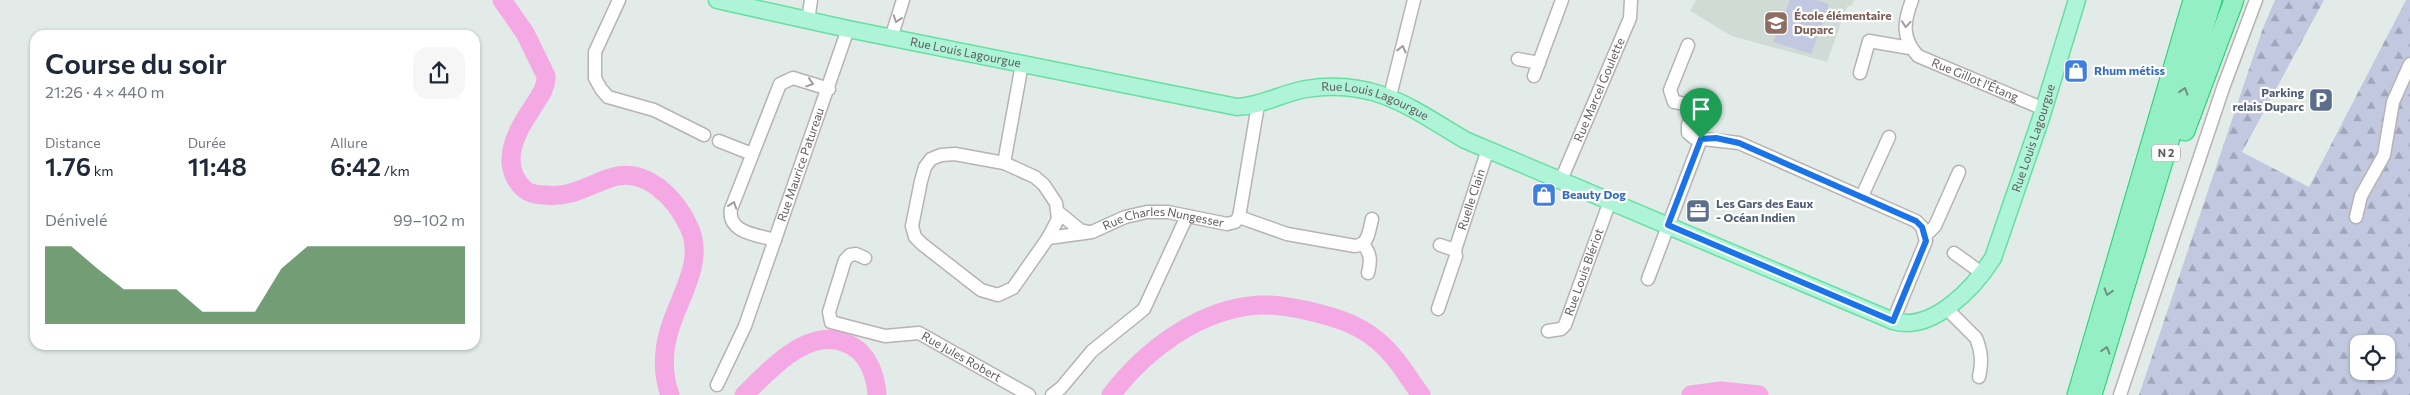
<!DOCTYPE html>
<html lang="fr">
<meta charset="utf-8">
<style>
body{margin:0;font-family:Commissioner,sans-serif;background:#f6f6f7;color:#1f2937;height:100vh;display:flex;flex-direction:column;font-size:19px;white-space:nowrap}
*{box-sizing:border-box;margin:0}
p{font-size:16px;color:#747a83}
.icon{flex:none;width:28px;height:28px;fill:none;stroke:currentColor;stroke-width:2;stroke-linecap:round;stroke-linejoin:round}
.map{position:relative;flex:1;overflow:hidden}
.sheet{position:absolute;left:30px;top:30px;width:450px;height:320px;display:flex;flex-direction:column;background:#fff;border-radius:15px;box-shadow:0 1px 4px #0004}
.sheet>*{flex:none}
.fabs{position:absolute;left:2350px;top:335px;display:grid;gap:10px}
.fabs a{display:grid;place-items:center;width:45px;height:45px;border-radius:10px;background:#fff;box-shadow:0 1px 4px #0004;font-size:25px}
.pin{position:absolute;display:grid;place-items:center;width:42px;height:42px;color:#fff;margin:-51px -21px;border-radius:50% 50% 50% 0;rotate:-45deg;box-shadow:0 0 5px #0007}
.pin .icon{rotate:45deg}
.round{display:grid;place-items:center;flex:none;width:52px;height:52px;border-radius:15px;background:#f6f6f7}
.head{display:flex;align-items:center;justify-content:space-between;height:85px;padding:0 15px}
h1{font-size:28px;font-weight:600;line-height:38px}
.metrics{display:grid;grid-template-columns:repeat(3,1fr);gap:8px;height:85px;padding:5px 15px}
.metrics div{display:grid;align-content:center}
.metrics b{font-size:25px;font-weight:600}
.metrics small{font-size:14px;font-weight:400}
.metrics p{font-size:14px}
.chart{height:140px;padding:10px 15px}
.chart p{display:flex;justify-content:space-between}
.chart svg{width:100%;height:90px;margin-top:5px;fill:#38753b;opacity:.7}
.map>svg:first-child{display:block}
.education{fill:#d0dbd6}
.grass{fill:#c1c8e0}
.forest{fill:url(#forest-firs);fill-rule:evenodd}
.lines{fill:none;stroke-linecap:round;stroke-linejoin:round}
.river{stroke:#f4a9e4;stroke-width:19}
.minor-casing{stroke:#b8b2b5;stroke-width:15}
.major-casing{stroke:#67dfa2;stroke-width:19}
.highway-casing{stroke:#1bd170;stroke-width:21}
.minor{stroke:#fff;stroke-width:12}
.major{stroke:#aef4d9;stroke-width:16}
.highway{stroke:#95efc4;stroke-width:19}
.oneway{stroke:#a09c9f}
.oneway2{stroke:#738e82}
.route-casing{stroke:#fff;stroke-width:10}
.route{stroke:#1a73e8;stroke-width:6}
.labels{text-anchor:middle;stroke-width:4.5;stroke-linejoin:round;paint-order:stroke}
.shield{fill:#fff;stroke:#908c8f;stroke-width:1}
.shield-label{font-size:11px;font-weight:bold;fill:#615a5f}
.education-label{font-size:12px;font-weight:bold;fill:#785e54;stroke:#fff;text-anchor:start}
.street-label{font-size:12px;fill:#615a5f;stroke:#fff}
.shop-label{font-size:12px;font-weight:bold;fill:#366cbe;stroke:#fff;text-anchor:start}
.service-label{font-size:12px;font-weight:bold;fill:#4e5e75;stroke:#fff;text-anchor:end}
</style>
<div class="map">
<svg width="2410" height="395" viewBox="0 0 2410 395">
<defs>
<pattern id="forest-firs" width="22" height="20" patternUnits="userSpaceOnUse" patternTransform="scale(1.25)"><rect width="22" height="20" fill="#c1c8e0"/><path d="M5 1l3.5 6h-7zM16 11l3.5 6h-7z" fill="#a0a5b9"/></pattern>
</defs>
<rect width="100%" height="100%" fill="#e2ebe7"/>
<path class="education" d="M1696,0H1854L1852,5L1847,7L1827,62L1732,36L1690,11Z"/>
<path class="grass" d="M1790,0H1817L1829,4L1811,54L1773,42Z"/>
<path class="forest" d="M2275,0H2324L2242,152L2309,187L2406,0H2410V395H2139L2263,28ZM2359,344H2386V371H2359Z"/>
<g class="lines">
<g class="river">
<path d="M502,0L525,33L546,76C547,89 537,99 531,110C515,133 499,165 524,189C530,194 537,195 545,195C570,198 587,186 610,178C645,166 675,197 689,227C705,261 680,295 670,328C663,350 662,373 670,395"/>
<path d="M744,395C772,368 816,317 858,350C870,360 876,379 877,395"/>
<path d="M1111,395C1146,349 1201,308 1260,305C1278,304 1296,308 1313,312C1338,318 1359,325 1378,341C1396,356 1407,376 1421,395"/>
<path d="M1691,395L1721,391L1759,395"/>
</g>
<defs>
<g id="minor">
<path d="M619,0L595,52V78L601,89L608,97L654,110L704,135"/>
<path id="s1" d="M1912,0C1904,21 1901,38 1918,56L2044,109"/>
<path d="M808,21L811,0"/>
<path d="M891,38L903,0"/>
<path d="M1688,45L1670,90L1674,102C1682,103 1690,104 1693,112L1688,125V133L1694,138L1739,143L1916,221L1922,227L1926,241L1893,321"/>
<path d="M1518,59L1539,63"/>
<path d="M1860,73L1869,41L1910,48"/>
<path d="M1534,76L1562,0"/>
<path d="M1390,96L1414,0"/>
<path d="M719,141L752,154"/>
<path d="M1004,163L1035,177L1044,185L1056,203L1058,219L1048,238L1013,288L998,295L981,290L922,244L915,237L912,226L921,181L925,167L931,159L941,155L955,154L1004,163L1022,64"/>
<path id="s2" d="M1561,180L1630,18L1631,0"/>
<path d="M1862,196L1889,137"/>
<path d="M1058,212L1080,230L1089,232"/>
<path d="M1239,217L1287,234L1355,246C1369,245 1369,230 1372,219"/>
<path d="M2356,217L2361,196L2384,155L2393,102L2410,64"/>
<path d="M1926,235L1935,226L1959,172"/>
<path id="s3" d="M1048,238L1092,232L1125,217L1147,212H1168L1227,224L1235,222L1239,217L1258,105"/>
<path d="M775,240C758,235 727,233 731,209L780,84L793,78L829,89"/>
<path d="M1363,244C1371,254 1371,261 1368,273"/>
<path d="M1440,245L1455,250"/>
<path d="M1954,253L1983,274"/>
<path id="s4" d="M865,258L856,254L850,255L845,260L829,312L831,322L885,336L919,333L1029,395"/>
<path d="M1648,279L1701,139"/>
<path d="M1946,308L1976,338C1982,352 1982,363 1979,377"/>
<path id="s5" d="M1438,309L1456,256L1455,250L1488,149"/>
<path id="s6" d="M1548,331L1561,329L1565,325L1610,201"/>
<path id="s7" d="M717,385L745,326L848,29"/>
<path d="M1052,395L1061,388L1092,351L1144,309L1187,216"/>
<path d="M2120,395L2223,88L2256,0"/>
</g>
<g id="major">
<path id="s8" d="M717,0L848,29L1237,107C1262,106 1282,93 1306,89C1374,78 1411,108 1465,140L1893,321C1932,333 1974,288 1993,258L2041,118L2077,0"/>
</g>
<g id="highway">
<path d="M2185,131L2234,0"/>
<path d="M2077,395L2193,0"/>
<path d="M2092,395L2212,0"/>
</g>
</defs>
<use href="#minor" class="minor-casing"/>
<use href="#major" class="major-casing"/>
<use href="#highway" class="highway-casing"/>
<use href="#minor" class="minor"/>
<use href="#major" class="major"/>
<use href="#highway" class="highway"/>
</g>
<defs><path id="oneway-chevron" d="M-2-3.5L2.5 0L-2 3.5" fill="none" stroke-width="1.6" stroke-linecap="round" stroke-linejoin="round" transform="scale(1.25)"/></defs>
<g class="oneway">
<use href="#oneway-chevron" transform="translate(897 19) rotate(109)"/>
<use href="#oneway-chevron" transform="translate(1906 24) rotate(94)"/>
<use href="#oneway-chevron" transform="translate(1402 49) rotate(-76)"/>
<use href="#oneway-chevron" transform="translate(810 83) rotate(18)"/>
<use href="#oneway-chevron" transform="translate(733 205) rotate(-71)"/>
</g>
<g class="oneway2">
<use href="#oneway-chevron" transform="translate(2184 91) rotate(-73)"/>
<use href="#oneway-chevron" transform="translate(2108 292) rotate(107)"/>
<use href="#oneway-chevron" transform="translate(2106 350) rotate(-73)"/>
</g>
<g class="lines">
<defs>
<path id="route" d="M1716,138L1739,143L1916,221L1922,227L1926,241L1893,321L1668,225L1701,139Z"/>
</defs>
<use href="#route" class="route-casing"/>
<use href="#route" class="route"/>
</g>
<defs>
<symbol id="school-square" viewBox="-11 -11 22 22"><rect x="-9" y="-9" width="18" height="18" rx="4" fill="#8d6e63" stroke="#fff"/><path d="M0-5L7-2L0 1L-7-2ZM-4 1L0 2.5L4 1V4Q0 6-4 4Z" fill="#fff"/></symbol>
<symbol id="shop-square" viewBox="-11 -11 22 22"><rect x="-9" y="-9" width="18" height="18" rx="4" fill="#3f7fe0" stroke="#fff"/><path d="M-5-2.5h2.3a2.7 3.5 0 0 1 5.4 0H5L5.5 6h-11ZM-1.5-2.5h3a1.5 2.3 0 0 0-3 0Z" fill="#fff"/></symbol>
<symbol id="parking-square" viewBox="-11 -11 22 22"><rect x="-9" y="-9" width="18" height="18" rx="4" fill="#5c6f8a" stroke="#fff"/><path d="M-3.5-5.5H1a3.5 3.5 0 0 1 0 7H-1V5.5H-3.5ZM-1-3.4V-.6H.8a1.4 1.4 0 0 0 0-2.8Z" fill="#fff"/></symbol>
<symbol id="office-square" viewBox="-11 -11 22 22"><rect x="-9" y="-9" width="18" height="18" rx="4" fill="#5c6f8a" stroke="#fff"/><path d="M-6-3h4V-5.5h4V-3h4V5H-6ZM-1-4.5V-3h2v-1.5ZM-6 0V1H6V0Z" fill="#fff"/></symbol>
</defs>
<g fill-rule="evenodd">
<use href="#school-square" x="1762" y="9" width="28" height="28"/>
<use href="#shop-square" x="2062" y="57" width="28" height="28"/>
<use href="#parking-square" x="2307" y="86" width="28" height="28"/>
<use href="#shop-square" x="1530" y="181" width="28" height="28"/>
<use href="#office-square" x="1684" y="197" width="28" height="28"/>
</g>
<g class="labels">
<rect class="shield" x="2152" y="144.5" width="28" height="17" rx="4"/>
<g class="shield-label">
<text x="2166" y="157">N 2</text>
</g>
<g class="education-label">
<text x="1794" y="20">École élémentaire<tspan x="1794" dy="14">Duparc</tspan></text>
</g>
<g class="street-label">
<text dy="4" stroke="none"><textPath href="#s8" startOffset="254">Rue Louis Lagourgue</textPath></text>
<text dy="4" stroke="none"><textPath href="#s1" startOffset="122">Rue Gillot l'Étang</textPath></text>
<text dy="4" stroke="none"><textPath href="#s2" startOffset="98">Rue Marcel Goulette</textPath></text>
<text dy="4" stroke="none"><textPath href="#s8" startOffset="674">Rue Louis Lagourgue</textPath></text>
<text dy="4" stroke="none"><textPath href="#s8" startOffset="1491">Rue Louis Lagourgue</textPath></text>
<text dy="4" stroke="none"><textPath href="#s7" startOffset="236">Rue Maurice Patureau</textPath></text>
<text dy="4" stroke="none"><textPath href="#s5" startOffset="115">Ruelle Clain</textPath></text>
<text dy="4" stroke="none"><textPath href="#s3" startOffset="119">Rue Charles Nungesser</textPath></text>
<text dy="4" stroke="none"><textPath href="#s6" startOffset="75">Rue Louis Blériot</textPath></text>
<text dy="4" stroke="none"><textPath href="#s4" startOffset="226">Rue Jules Robert</textPath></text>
</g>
<g class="shop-label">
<text x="2094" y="75">Rhum métiss</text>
<text x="1562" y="199">Beauty Dog</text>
</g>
<g class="service-label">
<text x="2304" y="97">Parking<tspan x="2304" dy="14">relais Duparc</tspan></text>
<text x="1716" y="208" text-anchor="start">Les Gars des Eaux<tspan x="1716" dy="14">- Océan Indien</tspan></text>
</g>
</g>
</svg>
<div class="fabs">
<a><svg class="icon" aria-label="locate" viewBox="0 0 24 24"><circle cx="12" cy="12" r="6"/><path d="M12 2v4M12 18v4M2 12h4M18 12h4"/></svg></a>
</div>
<div class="pin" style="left:1701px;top:139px;background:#1e9e55"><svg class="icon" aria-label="arrive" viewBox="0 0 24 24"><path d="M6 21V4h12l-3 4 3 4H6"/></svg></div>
<section class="sheet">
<div class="head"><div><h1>Course du soir</h1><p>21:26 · 4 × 440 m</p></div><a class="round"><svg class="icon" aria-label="share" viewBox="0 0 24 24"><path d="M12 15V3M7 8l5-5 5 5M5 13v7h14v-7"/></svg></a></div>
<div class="metrics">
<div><p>Distance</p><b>1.76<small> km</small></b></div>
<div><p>Durée</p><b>11:48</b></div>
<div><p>Allure</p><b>6:42<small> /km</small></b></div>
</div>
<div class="chart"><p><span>Dénivelé</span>99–102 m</p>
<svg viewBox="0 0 160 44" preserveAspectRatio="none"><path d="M0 44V6L10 6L20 17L30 27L40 27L50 27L60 38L70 38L80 38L90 17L100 6L110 6L120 6L130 6L140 6L150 6L160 6V44z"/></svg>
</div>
</section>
</div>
